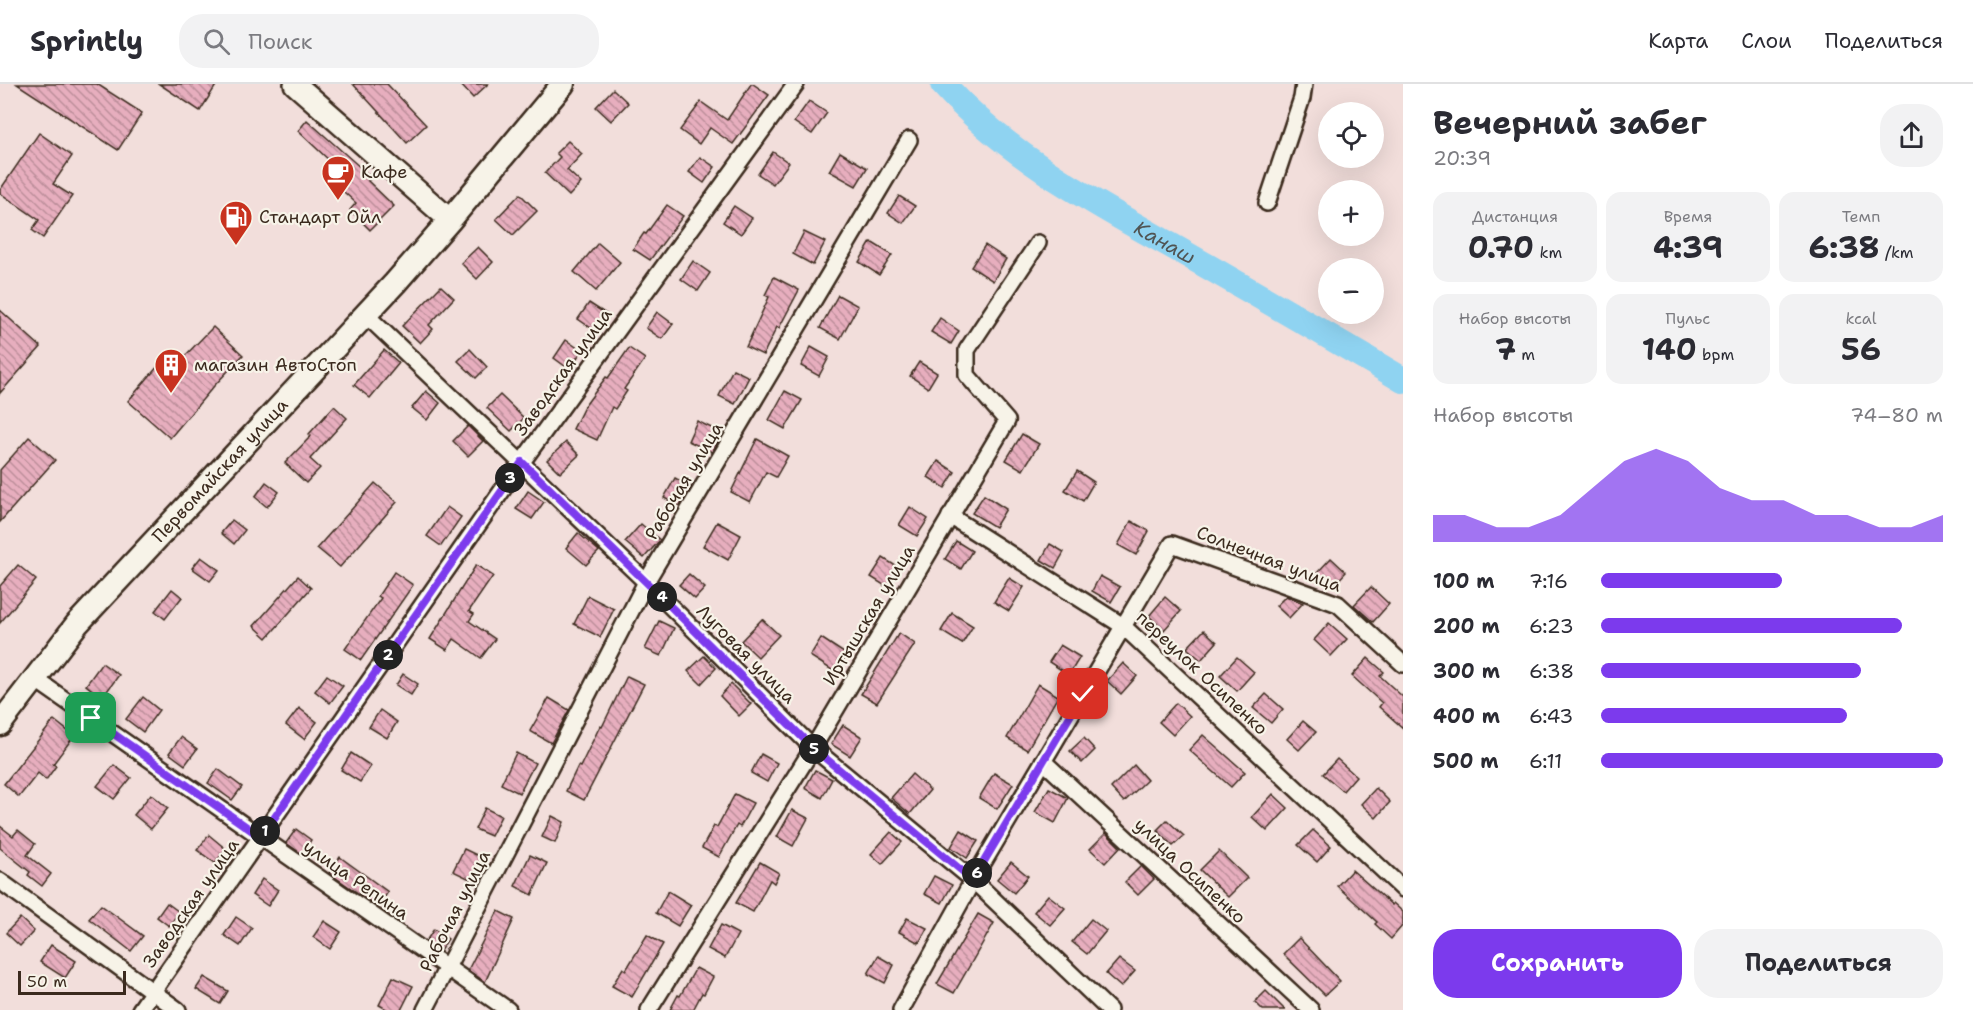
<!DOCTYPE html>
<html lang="ru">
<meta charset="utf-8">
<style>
body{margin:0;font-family:"Shantell Sans",sans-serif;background:#f2f2f3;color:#2b2b33;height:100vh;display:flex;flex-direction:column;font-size:22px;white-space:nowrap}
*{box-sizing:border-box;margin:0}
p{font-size:20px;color:#7c7c81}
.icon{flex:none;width:33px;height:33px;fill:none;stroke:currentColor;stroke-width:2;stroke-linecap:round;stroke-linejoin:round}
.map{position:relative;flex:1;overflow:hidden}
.drawer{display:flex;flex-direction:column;background:#fff;width:570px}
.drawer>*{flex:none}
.fabs{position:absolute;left:1318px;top:18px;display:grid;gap:12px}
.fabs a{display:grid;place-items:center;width:66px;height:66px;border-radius:50%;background:#fff;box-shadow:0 6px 24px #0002;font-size:30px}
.scale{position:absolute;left:18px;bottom:15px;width:108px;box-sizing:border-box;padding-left:6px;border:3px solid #3b2a1e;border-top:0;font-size:16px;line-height:21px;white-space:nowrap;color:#3b2a1e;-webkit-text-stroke:4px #f7f3e8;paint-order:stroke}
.pin{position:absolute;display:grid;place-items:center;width:51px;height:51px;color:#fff;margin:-26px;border-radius:12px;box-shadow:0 3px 9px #0006}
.km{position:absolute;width:30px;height:30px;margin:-15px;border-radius:50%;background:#222;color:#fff;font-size:16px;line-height:30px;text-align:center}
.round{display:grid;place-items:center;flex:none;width:63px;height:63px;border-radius:24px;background:#f2f2f3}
.overview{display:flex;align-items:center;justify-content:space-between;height:102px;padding:0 30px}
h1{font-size:33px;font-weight:700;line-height:45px}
.figures{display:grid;grid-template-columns:repeat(3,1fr);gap:9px;height:102px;padding:6px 30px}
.figures div{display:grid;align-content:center;border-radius:15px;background:#f2f2f3;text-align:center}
.figures b{font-size:30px;font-weight:700}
.figures small{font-size:16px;font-weight:400}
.figures p{font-size:16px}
.chart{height:168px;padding:12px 30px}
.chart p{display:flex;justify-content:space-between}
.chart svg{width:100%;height:108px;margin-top:6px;fill:#7c3aed;opacity:.7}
.action{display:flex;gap:12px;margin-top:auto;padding:12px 30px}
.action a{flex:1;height:69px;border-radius:24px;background:#7c3aed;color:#fff;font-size:24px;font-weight:700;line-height:69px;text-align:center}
.action a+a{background:#f2f2f3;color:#2b2b33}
ul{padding:0 30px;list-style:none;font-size:20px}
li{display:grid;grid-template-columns:96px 72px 1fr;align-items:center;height:45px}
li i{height:15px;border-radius:8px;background:#7c3aed}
header{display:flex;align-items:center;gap:36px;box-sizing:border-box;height:84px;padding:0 30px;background:#fff;border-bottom:2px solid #e1e1e2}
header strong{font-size:28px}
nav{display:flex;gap:33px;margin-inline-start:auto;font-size:21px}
.search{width:420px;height:54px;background:#f2f2f3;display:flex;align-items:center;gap:15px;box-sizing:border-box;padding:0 21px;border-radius:24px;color:#7c7c81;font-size:22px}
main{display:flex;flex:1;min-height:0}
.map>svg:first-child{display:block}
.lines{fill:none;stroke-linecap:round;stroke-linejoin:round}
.river{stroke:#8fd3f1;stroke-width:26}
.building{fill:url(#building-back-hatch);stroke:#3b2a1e;stroke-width:1.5}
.street-casing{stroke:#3b2a1e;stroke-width:20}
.secondary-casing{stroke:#3b2a1e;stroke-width:26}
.primary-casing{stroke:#3b2a1e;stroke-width:27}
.street{stroke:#f7f3e8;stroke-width:15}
.secondary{stroke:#f7f3e8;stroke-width:21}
.primary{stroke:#f7f3e8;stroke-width:22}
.route-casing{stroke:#fff;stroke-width:12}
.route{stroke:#7c3aed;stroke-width:8}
.labels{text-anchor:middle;stroke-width:4.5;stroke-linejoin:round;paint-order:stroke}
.poi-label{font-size:18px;fill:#3b2a1e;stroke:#f7f3e8;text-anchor:start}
.street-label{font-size:18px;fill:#3b2a1e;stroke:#f7f3e8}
.water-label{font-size:20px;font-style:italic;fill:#505453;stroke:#f7f3e8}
</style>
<header>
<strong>Sprintly</strong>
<div class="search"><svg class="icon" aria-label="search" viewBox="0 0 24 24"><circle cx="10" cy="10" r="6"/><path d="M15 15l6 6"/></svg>Поиск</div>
<nav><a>Карта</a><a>Слои</a><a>Поделиться</a></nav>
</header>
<main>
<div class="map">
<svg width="1403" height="926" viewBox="0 0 1403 926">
<defs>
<pattern id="building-back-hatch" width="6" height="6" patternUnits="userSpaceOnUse" patternTransform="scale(1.5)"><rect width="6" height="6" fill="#e7aebe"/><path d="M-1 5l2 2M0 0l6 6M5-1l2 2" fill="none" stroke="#bc8e9a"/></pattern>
</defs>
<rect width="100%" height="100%" fill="#f2dedb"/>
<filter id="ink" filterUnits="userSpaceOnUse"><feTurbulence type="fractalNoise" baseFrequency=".0167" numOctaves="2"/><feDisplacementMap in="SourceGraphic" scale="12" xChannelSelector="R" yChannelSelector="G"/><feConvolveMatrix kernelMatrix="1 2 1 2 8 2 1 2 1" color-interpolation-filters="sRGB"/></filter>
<g filter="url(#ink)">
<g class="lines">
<path class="river" id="s1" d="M943,0C1008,73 1095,119 1179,166C1254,209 1329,252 1403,296"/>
</g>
<g class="building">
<path d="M17,0H97L142,29L118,66Z"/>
<path d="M159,0H217L200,27Z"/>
<path d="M353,0H387L426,41L407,59Z"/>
<path d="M460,0H488L473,14Z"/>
<path d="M751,0H753L769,11L733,60L710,44L699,60L680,46L701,18L727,36Z"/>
<path d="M613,5L628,19L611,37L596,23Z"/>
<path d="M809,17L827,29L812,50L794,38Z"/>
<path d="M307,36L371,93L368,97L394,122L370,146L350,126L356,119L322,88L331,78L298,47Z"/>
<path d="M39,49L72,72L53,100L72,112L43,154L32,146L39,136L0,109V106Z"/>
<path d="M568,57L582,70L567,86L581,99L569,112L545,89L560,73L556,69Z"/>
<path d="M773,68L789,79L773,100L758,90Z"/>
<path d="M840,68L867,84L856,102L829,87Z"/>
<path d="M700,73L715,83L704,99L689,88Z"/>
<path d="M520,110L537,127L513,151L496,135Z"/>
<path d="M899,112L915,122L903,139L888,129Z"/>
<path d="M667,121L683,132L650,176L633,165L644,149L646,150Z"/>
<path d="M734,122L752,134L741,150L723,138Z"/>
<path d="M804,148L825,158L813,181L793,170Z"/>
<path d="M871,158L892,171L879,191L859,178Z"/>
<path d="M598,159L620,178L596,207L574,188Z"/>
<path d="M985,161L1006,175L993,197L971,183Z"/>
<path d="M478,163L493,178L477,195L461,179Z"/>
<path d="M693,177L710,189L698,207L681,195Z"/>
<path d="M774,193L799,206L779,244L777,243L763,271L746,263L769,213L765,211Z"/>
<path d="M441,202L454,214L429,241L433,245L420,259L402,242Z"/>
<path d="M838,211L858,222L840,255L820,244Z"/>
<path d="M589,219L609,232L597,248L578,235Z"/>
<path d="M0,226L41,263L0,309Z"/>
<path d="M657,228L673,240L662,255L646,244Z"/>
<path d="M940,234L959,247L951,260L931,248Z"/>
<path d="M213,243L243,271L214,302L170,354L128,317L172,266L182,275Z"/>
<path d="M566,256L582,267L569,285L554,274Z"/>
<path d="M811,263L829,273L819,292L801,282Z"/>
<path d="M629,264L645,275L624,305L627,307L615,325L612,323L597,356L573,345L584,323L606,293L608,294Z"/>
<path d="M470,265L487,283L476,294L458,277Z"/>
<path d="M384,266L399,279L370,314L354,301Z"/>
<path d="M919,278L937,289L928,304L910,292Z"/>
<path d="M733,285L749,293L735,320L719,312Z"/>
<path d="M426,307L440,319L427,336L412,324Z"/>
<path d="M785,307L802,316L785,345L769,336Z"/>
<path d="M500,311L524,334L511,347L487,324Z"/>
<path d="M334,322L347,334L310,375L320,384L306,399L285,379L311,352L309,350Z"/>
<path d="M697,337L722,349L712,368L688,357Z"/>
<path d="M468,342L483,357L468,372L453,357Z"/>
<path d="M1022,350L1039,360L1023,386L1006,376Z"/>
<path d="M29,353L55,376L0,438V386Z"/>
<path d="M757,355L788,372L776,393L766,388L750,418L731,408Z"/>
<path d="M566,358L579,371L560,389L547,376Z"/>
<path d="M938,377L955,388L945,404L928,393Z"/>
<path d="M1077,387L1094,398L1083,417L1065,406Z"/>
<path d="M675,394L691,403L680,422L664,414Z"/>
<path d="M266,398L279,408L267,423L255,413Z"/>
<path d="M375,399L397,418L340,483L317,464Z"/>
<path d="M528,407L544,418L532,435L516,425Z"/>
<path d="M984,411L1006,425L995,443L972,429Z"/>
<path d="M447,423L461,433L441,462L427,452Z"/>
<path d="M910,423L928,435L917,452L899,441Z"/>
<path d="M232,436L245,446L234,460L221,449Z"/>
<path d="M1131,437L1149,447L1136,471L1118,461Z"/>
<path d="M717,438L741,451L728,476L703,462Z"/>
<path d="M641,440L660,456L644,474L625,458Z"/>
<path d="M578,449L599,467L586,481L566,464Z"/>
<path d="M956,457L972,467L961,485L945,475Z"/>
<path d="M1050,460L1064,468L1055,484L1041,476Z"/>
<path d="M201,473L219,486L210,497L192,484Z"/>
<path d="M883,474L899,484L887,503L871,493Z"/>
<path d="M1331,474L1346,488L1332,503L1317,489Z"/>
<path d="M18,481L36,496L0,539V502Z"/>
<path d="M476,481L493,492L469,527L474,530L469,537L495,555L481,574L454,555L447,566L430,555Z"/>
<path d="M394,488L413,501L361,576L345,565L381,514L378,512Z"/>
<path d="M689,490L705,504L695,515L679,501Z"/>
<path d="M298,492L311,504L267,554L254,542Z"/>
<path d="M1100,492L1120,503L1111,518L1092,507Z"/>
<path d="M1009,494L1024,503L1009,527L994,518Z"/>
<path d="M1371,503L1389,520L1373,538L1354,521Z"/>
<path d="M172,505L182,513L165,535L155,527Z"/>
<path d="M588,512L614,525L600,553L574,540Z"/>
<path d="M1286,512L1303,519L1289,534L1276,522Z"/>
<path d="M1165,513L1181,527L1164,546L1149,532Z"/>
<path d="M952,529L973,542L962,560L941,547Z"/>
<path d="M762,535L779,551L758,573L741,557Z"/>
<path d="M659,537L674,544L661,572L645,565Z"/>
<path d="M1329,539L1347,555L1331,572L1314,556Z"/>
<path d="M1204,546L1217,558L1201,576L1187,564Z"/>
<path d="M899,549L915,560L877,619L861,610Z"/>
<path d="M821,554L847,571L835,588L810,572Z"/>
<path d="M1060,561L1080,573L1069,591L1049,578Z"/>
<path d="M704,572L716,584L701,600L688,587Z"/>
<path d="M1237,573L1254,588L1237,607L1220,592Z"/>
<path d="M1368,574L1384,588L1380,592L1403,613V644L1379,623L1382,619L1352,592Z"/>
<path d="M102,579L119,591L102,614L86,601Z"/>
<path d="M1123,579L1137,592L1121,610L1107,597Z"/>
<path d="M403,590L418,600L411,611L396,601Z"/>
<path d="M327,591L343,602L330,619L315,607Z"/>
<path d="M627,592L644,600L584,716L566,707L578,682L580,683L600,642L602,643Z"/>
<path d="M731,600L751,620L739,632L720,612Z"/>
<path d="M1038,600L1058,612L1027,666L1007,654Z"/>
<path d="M1266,610L1283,625L1271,639L1253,624Z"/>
<path d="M143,613L159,626L143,648L126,635Z"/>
<path d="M549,614L569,626L551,659L530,647Z"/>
<path d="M1176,619L1190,632L1173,651L1159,638Z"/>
<path d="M299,624L317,638L304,655L286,641Z"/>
<path d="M380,626L397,638L387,654L369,643Z"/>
<path d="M54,636L74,652L53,680L56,682L46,696L38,689L19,713L4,700Z"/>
<path d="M1303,637L1316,648L1299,666L1287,655Z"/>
<path d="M843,641L862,653L850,672L831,660Z"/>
<path d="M1203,651L1245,688L1231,703L1189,666Z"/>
<path d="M181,653L197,665L185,681L169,669Z"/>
<path d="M1084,654L1095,666L1082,679L1070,667Z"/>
<path d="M351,669L371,682L360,698L341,686Z"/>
<path d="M516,669L535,679L519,709L501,700Z"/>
<path d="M761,670L777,679L767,698L751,689Z"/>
<path d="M1337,675L1356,692L1343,707L1323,690Z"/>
<path d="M114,681L131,694L114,715L97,702Z"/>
<path d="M1134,681L1147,696L1124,718L1111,704Z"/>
<path d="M218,685L242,703L232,716L208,699Z"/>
<path d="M815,686L832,695L822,714L805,704Z"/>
<path d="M994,689L1013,700L997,725L979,714Z"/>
<path d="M912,690L930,706L910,730L891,714Z"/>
<path d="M1049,704L1068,714L1055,739L1035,728Z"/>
<path d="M1376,704L1390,718L1376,734L1361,720Z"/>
<path d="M151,710L168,724L151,745L134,731Z"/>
<path d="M735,710L753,719L740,743L737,741L719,773L702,764L714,742L717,743Z"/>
<path d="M1273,710L1288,724L1267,747L1252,733Z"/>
<path d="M485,724L501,732L491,752L475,745Z"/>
<path d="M792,726L808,734L793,762L777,753Z"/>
<path d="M552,732L564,738L555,759L542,753Z"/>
<path d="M1167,736L1184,752L1173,762L1157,746Z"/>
<path d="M0,742L13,752L18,746L35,760L27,771L51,790L42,802L28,791L30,788L0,764Z"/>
<path d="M296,745L311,756L302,770L286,759Z"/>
<path d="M961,746L978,757L967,774L951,763Z"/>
<path d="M1313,746L1331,762L1317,778L1298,761Z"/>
<path d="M891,748L902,758L882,780L871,770Z"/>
<path d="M1106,749L1120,763L1105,779L1090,765Z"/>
<path d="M209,751L226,765L215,779L197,766Z"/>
<path d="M464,765L483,774L472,796L453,787Z"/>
<path d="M1219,767L1247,794L1228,813L1200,786Z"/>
<path d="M530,771L547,779L532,811L515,802Z"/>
<path d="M340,773L388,808L378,823L329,789Z"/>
<path d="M760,778L779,789L774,799L770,796L753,828L736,819Z"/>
<path d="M1011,778L1028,792L1014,809L997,795Z"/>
<path d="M1141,782L1154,795L1138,811L1125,798Z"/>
<path d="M1352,786L1392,821L1393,819L1403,828V841L1391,855L1375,840L1377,838L1337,802Z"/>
<path d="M934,792L952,801L942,819L924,810Z"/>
<path d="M262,795L278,806L268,822L252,811Z"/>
<path d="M668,807L691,821L678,842L656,829Z"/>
<path d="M1048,811L1065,824L1050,841L1034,828Z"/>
<path d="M167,819L179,828L169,842L157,833Z"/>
<path d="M101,821L143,852L131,867L89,835Z"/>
<path d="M498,827L514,835L485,898L468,886Z"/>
<path d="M978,830L994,839L954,909L937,900Z"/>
<path d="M236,833L252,844L240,862L224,851Z"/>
<path d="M20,834L34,847L20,862L6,849Z"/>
<path d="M907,834L927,844L919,859L899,848Z"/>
<path d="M1091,835L1106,847L1087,870L1072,858Z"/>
<path d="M324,837L341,848L330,865L313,853Z"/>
<path d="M721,841L738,850L725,874L708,865Z"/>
<path d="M434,845L448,855L440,867L426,857Z"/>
<path d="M647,851L663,860L632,913L612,902L623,884L626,886Z"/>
<path d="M1299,854L1340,897L1325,911L1283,870Z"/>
<path d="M51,861L76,877L65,894L40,878Z"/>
<path d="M878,872L894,881L885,899L868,890Z"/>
<path d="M1119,875L1135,887L1121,903L1106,890Z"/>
<path d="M696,884L713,893L704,910L702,909L693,926H670L678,911L680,912Z"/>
<path d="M204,893L228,907L220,920L196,905Z"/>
<path d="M393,893L413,902L401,926H388L379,921Z"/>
<path d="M1266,907L1285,926H1263L1255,918Z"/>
</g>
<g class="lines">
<defs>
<g id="street">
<path d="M1267,119L1302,14L1304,0"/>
<path d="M366,231L646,498L813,664L973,796L1109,926"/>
<path d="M950,432L1123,542L1403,805"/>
<path d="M35,595L508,926"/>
<path d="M1043,677L1311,926"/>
<path d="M0,797L178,926"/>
<path d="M140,926L522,378L796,0"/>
<path d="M425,926L646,498L909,56"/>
<path d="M649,926L813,664L1007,337L967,291V266L1038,159"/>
<path d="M901,926L973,796L1172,460L1338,520L1403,580"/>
</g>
<path id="secondary" d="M295,0L450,136"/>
<g id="primary">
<path id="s2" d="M0,640L77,540L395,199L450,136L563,0"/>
</g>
</defs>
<use href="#street" class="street-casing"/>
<use href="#secondary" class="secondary-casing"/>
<use href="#primary" class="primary-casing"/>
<use href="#street" class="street"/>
<use href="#secondary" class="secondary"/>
<use href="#primary" class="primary"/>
</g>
</g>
<g class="lines" filter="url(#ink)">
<defs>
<path id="route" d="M91,634L261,753L522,378L646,498L813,664L973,796L1083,610"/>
</defs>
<use href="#route" class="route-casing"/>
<use href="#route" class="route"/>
</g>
<defs>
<symbol id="cafe-pin" viewBox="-11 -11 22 30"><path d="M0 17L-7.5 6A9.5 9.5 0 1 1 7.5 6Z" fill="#c8321e" stroke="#f7f3e8"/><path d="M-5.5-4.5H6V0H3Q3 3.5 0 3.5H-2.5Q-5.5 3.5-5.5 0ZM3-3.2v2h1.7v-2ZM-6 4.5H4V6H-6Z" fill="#fff"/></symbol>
<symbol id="fuel-pin" viewBox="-11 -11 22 30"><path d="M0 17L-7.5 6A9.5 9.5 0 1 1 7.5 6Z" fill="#c8321e" stroke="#f7f3e8"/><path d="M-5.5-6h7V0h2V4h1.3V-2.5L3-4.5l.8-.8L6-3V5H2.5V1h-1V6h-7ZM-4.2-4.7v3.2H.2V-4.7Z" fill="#fff"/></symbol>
<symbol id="building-pin" viewBox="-11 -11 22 30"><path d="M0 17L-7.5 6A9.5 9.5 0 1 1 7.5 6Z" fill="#c8321e" stroke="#f7f3e8"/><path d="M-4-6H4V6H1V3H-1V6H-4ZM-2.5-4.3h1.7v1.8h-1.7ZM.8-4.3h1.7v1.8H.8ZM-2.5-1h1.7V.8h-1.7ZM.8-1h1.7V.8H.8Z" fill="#fff"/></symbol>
</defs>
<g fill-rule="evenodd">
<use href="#cafe-pin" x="319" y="69" width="38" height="52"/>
<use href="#fuel-pin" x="217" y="114" width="38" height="52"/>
<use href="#building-pin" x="152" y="262" width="38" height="52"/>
</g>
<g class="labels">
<g class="poi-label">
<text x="361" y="94">Кафе</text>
<text x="259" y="139">Стандарт Ойл</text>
<text x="194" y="287">магазин АвтоСтоп</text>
</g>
<g class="street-label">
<text transform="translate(563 288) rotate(-54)" y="6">Заводская улица</text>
<text dy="6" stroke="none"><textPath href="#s2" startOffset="336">Первомайская улица</textPath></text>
<text transform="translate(684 397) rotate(-59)" y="6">Рабочая улица</text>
<text transform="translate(1269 475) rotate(21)" y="6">Солнечная улица</text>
<text transform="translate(869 531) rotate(-59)" y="6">Иртышская улица</text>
<text transform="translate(746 570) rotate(45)" y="6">Луговая улица</text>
<text transform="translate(1202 589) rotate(43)" y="6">переулок Осипенко</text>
<text transform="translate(1190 787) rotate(43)" y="6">улица Осипенко</text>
<text transform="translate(356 796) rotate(35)" y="6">улица Репина</text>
<text transform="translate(191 819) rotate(-55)" y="6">Заводская улица</text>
<text transform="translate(455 827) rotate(-63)" y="6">Рабочая улица</text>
</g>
<g class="water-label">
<text dy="7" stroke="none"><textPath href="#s1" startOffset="274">Канаш</textPath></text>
</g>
</g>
</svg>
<div class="fabs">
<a><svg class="icon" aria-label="locate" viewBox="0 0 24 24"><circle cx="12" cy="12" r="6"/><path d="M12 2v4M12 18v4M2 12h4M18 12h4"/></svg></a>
<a>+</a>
<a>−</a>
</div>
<div class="scale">50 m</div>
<div class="pin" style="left:91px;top:634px;background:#1e9e55"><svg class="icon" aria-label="arrive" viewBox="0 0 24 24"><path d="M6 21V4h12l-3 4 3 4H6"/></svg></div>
<div class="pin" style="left:1083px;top:610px;background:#d93025"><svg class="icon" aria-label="check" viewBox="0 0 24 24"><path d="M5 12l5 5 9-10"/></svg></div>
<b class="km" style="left:265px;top:747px">1</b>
<b class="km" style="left:388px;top:571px">2</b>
<b class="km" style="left:510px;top:394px">3</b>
<b class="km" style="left:662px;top:513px">4</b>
<b class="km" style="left:814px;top:665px">5</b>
<b class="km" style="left:977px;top:789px">6</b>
</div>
<section class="drawer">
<div class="overview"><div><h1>Вечерний забег</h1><p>20:39</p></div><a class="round"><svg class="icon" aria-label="share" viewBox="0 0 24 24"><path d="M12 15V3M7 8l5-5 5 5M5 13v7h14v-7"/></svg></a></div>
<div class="figures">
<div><p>Дистанция</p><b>0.70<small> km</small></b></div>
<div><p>Время</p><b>4:39</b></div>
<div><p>Темп</p><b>6:38<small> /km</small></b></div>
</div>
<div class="figures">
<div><p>Набор высоты</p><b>7<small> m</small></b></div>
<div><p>Пульс</p><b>140<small> bpm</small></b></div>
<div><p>kcal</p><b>56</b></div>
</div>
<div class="chart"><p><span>Набор высоты</span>74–80 m</p>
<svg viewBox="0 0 160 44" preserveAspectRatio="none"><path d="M0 44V33L10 33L20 38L30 38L40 33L50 22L60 11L70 6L80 11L90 22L100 27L110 27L120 33L130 33L140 38L150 38L160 33V44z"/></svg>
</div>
<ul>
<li><b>100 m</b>7:16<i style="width:53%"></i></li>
<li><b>200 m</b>6:23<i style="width:88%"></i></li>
<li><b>300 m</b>6:38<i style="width:76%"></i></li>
<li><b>400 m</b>6:43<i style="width:72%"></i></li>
<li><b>500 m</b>6:11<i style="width:100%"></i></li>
</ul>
<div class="action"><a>Сохранить</a><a>Поделиться</a></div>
</section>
</main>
